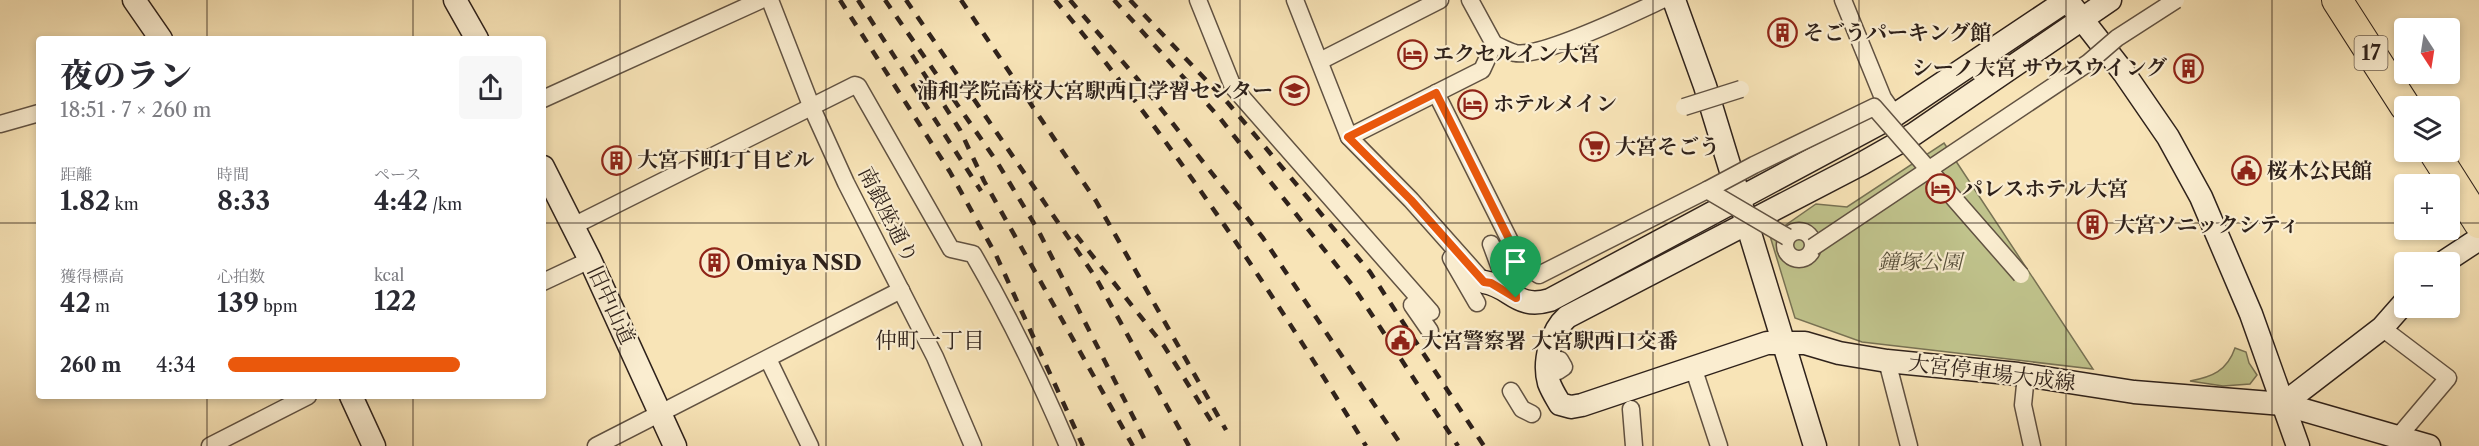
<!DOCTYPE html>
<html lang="ja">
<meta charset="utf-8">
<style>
body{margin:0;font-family:"Libre Caslon Text","Noto Serif JP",serif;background:#f7f7f7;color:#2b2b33;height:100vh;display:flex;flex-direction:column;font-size:22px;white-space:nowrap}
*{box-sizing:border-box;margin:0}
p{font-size:20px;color:#7c7c81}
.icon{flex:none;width:33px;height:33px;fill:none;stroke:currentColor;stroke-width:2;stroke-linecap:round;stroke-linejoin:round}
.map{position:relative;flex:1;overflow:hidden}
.side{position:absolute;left:36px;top:36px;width:510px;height:363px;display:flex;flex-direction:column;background:#fff;border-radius:6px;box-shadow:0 3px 9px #0003}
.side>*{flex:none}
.needle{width:39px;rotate:168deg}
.controls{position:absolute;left:2394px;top:18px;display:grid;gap:12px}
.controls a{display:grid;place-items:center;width:66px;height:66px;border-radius:6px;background:#fff;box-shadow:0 3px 9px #0003;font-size:30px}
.pin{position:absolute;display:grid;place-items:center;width:51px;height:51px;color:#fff;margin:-62px -26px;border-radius:50% 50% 50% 0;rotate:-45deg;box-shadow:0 0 6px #0007}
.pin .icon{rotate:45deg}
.round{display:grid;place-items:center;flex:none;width:63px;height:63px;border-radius:6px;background:#f7f7f7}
.headline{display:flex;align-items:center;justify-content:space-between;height:102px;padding:0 24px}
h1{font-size:33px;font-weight:800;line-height:45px}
.stats{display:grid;grid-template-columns:repeat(3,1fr);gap:9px;height:102px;padding:6px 24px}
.stats div{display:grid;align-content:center}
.stats b{font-size:26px;font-weight:800}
.stats small{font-size:16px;font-weight:400}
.stats p{font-size:16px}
ul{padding:0 24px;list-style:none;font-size:20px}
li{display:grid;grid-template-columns:96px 72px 1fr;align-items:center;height:45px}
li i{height:15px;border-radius:8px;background:#ea580c}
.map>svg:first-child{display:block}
.green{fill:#c0c38c;stroke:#787254;stroke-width:1.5}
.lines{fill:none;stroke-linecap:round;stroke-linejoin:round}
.street-casing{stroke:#615242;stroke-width:19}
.secondary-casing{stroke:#2f221b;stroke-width:25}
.highway-casing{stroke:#2f221b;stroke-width:32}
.street{stroke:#faedd0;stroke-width:16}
.secondary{stroke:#faedd0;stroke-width:22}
.highway{stroke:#f8e4b7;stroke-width:30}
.rail{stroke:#2f221b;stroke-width:4.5;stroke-dasharray:10 10;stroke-linecap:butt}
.street-bridge-casing{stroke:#615242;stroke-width:19;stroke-linecap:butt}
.street-bridge{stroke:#faedd0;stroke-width:16}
.route-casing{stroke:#fff;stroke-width:12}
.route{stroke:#ea580c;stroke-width:8}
.grid{fill:none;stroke:#2f221b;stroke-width:1.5;stroke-opacity:0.55}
.labels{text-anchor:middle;stroke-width:4.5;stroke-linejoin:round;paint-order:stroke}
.shield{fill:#faedd0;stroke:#6c5f51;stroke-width:1.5}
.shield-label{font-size:20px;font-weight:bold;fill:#2f221b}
.poi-label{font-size:21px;font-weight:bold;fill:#2f221b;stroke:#faedd0;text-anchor:start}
.street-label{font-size:21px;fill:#2f221b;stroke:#faedd0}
.park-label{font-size:21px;font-style:italic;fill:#5a523d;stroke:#faedd0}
.neighbourhood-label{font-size:22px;fill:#2f221b;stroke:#faedd0}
</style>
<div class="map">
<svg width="2479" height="446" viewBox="0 0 2479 446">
<rect width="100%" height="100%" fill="#f8e4b7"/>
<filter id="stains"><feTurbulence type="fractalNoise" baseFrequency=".00333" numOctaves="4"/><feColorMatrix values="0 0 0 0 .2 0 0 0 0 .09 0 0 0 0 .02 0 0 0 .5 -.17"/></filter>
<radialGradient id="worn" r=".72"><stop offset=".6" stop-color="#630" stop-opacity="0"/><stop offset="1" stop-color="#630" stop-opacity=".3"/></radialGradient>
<g class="green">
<path d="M1944,143L2093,369L1862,342L1795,318L1770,236L1816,204L1847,207Z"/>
<path d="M2235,348L2246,352L2249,363L2257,375L2250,384L2223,386L2190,381C2212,377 2227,371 2235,348Z"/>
</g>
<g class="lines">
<defs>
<g id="street">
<path d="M770,0L812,108L846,183L935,357L973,446"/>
<path d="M1198,0L1233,87L1431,312"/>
<path d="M1295,0L1349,137L1411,200L1484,282"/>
<path d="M1843,0L1883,98L1895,115"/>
<path d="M1494,44C1501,47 1508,51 1515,53C1541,58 1634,13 1662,0"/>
<path d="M1320,61L1440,0"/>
<path d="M1436,93L1514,249L1515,281"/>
<path d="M543,99L761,0"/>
<path d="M0,124L39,113"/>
<path d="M1349,137L1482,70L1494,44L1470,0"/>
<path d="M573,226L855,85L858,86L951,249L973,254C1009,316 1040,380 1068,446"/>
<circle cx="1799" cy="245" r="14"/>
<path d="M1491,244L1507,287"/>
<path d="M1451,258L1477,303"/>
<path d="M543,282L590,260"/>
<path d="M1412,305L1430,331"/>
<path d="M2382,328L2448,378L2398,437"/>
<path d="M768,359L810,446"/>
<path d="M1887,361L1909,446"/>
<path d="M1693,367L1719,446"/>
<path d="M1558,371L1564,367L1560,360"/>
<path d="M2026,375L2023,405L2032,446"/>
<path d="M1511,391L1522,409L1532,414"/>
<path d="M1631,409L1634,446"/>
<path d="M210,446L308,396"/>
<path d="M596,446L901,290"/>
</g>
<g id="secondary">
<path d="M134,0L161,39"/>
<path d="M455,0L477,39"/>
<path d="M1674,0L1705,86L1815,446"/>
<path d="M2110,0L1914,134L1863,163L1567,317C1551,331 1543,362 1549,383C1552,391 1556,397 1560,404L1571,407L1582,405L1767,343H1805L1839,353L1887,361L2018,374L2134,392L2283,404L2429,446"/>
<path d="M543,167L590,260L675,446"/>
<path d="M2444,262L2479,239"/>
<path d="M1484,282C1511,286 1516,310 1550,300L1895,115L2067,0L2124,73L2168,137L2201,197L2251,314L2298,446"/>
<path d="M351,396L374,446"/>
<path d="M2283,404L2382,328L2404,303"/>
</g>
<g id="highway">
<path d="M2337,0L2405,106"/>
<path d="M2434,152L2479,223"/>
</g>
</defs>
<use href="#street" class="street-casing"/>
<use href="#secondary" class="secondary-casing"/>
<use href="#highway" class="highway-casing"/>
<use href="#street" class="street"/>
<use href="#secondary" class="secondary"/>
<use href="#highway" class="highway"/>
<g class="rail">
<path d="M840,0L950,172L996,255L1083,446"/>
<path d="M858,0L981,191"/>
<path d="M885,0L997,162L1038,230L1148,446"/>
<path d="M906,0L1096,278L1189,446"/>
<path d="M961,0L1096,201L1226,430"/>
<path d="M1055,0C1171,139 1272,291 1366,446"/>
<path d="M1070,0L1140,82L1263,238L1402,446"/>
<path d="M1114,0L1219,117L1353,286L1458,446"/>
<path d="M1130,0L1228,103L1370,272L1484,446"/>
<path d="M912,55L960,130L984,181L1133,446"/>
<path d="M1076,235L1164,346L1213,424"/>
</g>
<defs>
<g id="street-bridge">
<path d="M1684,107L1741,89"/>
<path d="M1707,190L1754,165L1874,107L2021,275"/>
<path d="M1813,247L2088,63L2117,38L2176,0"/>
<path d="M1503,292L1522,264L1539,275L1707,190L1787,237"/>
</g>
</defs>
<use href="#street-bridge" class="street-bridge-casing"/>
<use href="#street-bridge" class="street-bridge"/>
</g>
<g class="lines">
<defs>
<path id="route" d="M1436,93L1514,249L1516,298L1491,283L1484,282L1411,200L1348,137Z"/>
</defs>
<use href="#route" class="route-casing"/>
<use href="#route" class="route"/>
</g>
<path class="grid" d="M207,0V39M413,0V39M620,0V446M826,0V446M1033,0V446M1240,0V446M1446,0V446M1653,0V446M1859,0V446M2066,0V446M2272,0V446M0,223H39M543,223H2404M2450,223H2479M207,396V446M413,396V446"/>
<defs>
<symbol id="building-ring" viewBox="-11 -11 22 22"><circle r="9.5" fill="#faedd0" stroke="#8f2418" stroke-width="1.5"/><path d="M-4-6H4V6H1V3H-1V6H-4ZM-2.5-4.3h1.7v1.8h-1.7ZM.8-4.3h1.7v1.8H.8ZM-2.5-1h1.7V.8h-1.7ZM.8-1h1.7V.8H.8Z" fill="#8f2418"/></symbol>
<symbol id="hotel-ring" viewBox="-11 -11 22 22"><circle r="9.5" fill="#faedd0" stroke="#8f2418" stroke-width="1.5"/><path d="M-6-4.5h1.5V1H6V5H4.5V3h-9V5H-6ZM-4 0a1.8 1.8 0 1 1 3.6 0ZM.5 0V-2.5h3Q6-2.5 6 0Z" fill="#8f2418"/></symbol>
<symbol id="school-ring" viewBox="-11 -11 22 22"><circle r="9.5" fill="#faedd0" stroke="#8f2418" stroke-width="1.5"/><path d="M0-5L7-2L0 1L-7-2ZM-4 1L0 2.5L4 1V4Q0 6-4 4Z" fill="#8f2418"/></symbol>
<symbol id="supermarket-ring" viewBox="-11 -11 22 22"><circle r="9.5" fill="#faedd0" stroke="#8f2418" stroke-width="1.5"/><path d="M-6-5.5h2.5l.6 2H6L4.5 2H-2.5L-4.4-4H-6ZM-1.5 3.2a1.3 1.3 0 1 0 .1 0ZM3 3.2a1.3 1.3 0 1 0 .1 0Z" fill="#8f2418"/></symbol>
<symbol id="civic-ring" viewBox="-11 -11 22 22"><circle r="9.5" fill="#faedd0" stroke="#8f2418" stroke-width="1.5"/><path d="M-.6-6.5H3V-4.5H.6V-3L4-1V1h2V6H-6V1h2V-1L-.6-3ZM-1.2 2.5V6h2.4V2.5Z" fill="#8f2418"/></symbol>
</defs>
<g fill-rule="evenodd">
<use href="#building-ring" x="1766" y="16" width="33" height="33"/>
<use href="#hotel-ring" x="1396" y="38" width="33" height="33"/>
<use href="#building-ring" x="2172" y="52" width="33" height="33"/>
<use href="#school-ring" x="1278" y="74" width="33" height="33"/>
<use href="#hotel-ring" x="1456" y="88" width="33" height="33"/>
<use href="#supermarket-ring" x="1578" y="130" width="33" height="33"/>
<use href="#building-ring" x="600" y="144" width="33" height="33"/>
<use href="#civic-ring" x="2230" y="154" width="33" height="33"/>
<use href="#hotel-ring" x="1924" y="172" width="33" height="33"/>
<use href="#building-ring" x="2076" y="208" width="33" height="33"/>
<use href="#building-ring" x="698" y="246" width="33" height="33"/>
<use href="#civic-ring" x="1384" y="324" width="33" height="33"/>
</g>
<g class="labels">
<rect class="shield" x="2354.5" y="36" width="33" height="34" rx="4.5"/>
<g class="shield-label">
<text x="2371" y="60">17</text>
</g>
<g class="poi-label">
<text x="1803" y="40">そごうパーキング館</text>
<text x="1433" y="61">エクセルイン大宮</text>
<text x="2167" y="75" text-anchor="end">シーノ大宮 サウスウイング</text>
<text x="1273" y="98" text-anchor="end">浦和学院高校大宮駅西口学習センター</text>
<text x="1493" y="111">ホテルメイン</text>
<text x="1615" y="154">大宮そごう</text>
<text x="637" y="167">大宮下町1丁目ビル</text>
<text x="2267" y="178">桜木公民館</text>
<text x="1962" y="196">パレスホテル大宮</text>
<text x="2114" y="232">大宮ソニックシティ</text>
<text x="736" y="270">Omiya NSD</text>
<text x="1421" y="348">大宮警察署 大宮駅西口交番</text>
</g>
<g class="street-label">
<text transform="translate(888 215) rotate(63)" y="7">南銀座通り</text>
<text transform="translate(611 305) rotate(65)" y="7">旧中山道</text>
<text transform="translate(1992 373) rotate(7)" y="7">大宮停車場大成線</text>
</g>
<g class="park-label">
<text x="1920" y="269">鐘塚公園</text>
</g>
<g class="neighbourhood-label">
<text x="930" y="348">仲町一丁目</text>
</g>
</g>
<rect width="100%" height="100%" filter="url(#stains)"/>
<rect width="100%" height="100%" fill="url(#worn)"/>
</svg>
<div class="controls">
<a><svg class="needle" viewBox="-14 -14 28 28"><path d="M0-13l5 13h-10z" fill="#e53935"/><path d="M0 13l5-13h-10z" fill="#7c7c81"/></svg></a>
<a><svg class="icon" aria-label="layers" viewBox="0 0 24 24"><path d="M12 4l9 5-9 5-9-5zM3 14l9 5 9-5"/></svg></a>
<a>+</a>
<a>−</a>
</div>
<div class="pin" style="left:1516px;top:298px;background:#1e9e55"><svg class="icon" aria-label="arrive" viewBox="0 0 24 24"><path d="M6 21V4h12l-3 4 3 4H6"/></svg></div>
<section class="side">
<div class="headline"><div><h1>夜のラン</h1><p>18:51 · 7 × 260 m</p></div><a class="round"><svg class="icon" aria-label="share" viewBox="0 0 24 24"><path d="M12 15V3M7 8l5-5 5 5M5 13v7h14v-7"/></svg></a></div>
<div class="stats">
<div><p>距離</p><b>1.82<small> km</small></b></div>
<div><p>時間</p><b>8:33</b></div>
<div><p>ペース</p><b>4:42<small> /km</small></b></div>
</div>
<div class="stats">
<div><p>獲得標高</p><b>42<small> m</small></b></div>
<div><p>心拍数</p><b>139<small> bpm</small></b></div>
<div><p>kcal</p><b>122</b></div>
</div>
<ul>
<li><b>260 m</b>4:34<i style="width:79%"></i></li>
</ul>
</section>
</div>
